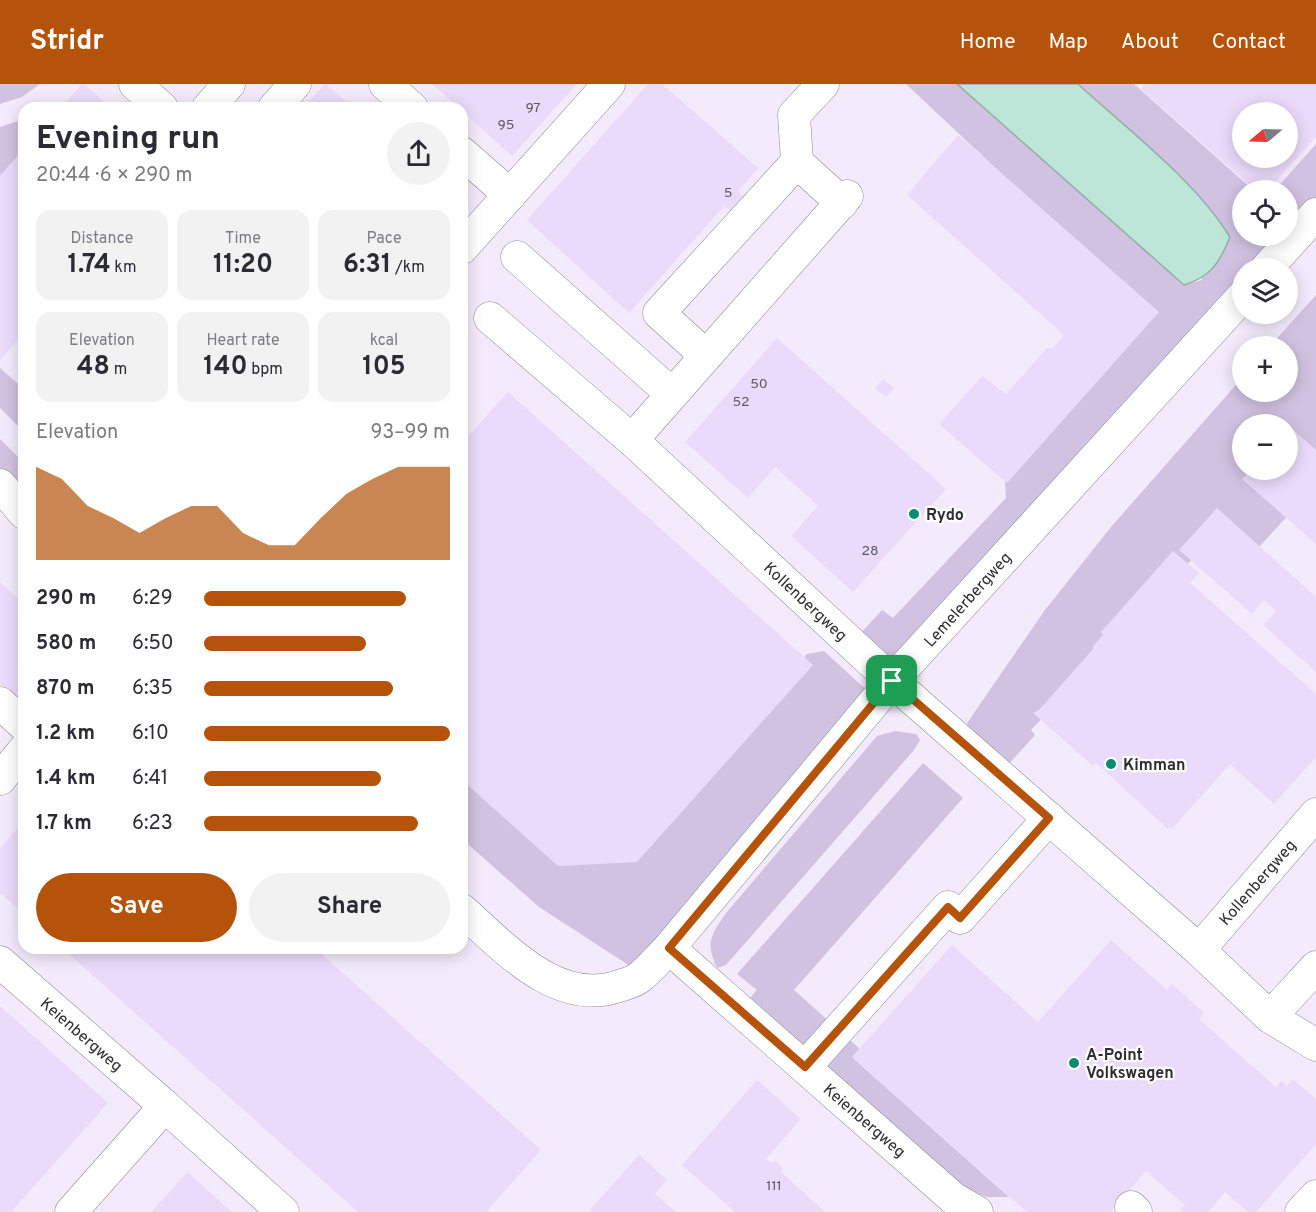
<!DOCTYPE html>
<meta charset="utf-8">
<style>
body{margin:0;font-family:Overpass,sans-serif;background:#f2f2f3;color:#2b2b33;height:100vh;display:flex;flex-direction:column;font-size:22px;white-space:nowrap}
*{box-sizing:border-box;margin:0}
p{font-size:20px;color:#7c7c81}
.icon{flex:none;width:33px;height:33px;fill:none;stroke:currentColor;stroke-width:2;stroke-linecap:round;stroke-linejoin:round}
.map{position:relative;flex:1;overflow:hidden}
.sheet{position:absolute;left:18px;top:18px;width:450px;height:852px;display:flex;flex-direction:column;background:#fff;border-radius:18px;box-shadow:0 3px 15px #0003}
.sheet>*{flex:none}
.needle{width:39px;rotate:251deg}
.controls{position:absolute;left:1232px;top:18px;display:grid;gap:12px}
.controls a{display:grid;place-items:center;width:66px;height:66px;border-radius:50%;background:#fff;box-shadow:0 3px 15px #0003;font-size:30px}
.pin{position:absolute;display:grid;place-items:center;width:51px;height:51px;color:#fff;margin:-26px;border-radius:12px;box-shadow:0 3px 9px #0006}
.round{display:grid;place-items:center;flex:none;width:63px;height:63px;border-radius:32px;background:#f2f2f3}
.head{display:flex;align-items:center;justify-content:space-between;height:102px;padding:0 18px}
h1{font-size:33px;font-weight:700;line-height:45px}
.metrics{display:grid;grid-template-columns:repeat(3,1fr);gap:9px;height:102px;padding:6px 18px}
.metrics div{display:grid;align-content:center;border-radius:15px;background:#f2f2f3;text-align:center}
.metrics b{font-size:26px;font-weight:700}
.metrics small{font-size:16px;font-weight:400}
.metrics p{font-size:16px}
.chart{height:168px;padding:12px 18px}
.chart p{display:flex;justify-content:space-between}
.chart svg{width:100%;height:108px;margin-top:6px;fill:#b45309;opacity:.7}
.primary-button{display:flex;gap:12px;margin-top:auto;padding:12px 18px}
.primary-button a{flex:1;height:69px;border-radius:36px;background:#b45309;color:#fff;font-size:24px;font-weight:700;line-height:69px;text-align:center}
.primary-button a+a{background:#f2f2f3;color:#2b2b33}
ul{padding:0 18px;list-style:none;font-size:20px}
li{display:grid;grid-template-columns:96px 72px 1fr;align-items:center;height:45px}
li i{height:15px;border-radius:8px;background:#b45309}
header{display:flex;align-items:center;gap:36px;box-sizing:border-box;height:84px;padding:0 30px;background:#b45309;color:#fff}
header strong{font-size:28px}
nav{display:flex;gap:33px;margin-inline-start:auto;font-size:21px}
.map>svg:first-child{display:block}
.built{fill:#f3ebfb;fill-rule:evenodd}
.green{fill:#d1c2e1;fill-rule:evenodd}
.water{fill:#bde5d8;stroke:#92aea6;stroke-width:1.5}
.building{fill:#ebdbfb;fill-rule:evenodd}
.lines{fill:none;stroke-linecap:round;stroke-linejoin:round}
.minor-casing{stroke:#8b8790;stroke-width:33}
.minor{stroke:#fff;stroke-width:32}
.route-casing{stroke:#fff;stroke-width:12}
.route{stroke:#b45309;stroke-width:8}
.poi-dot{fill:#078c72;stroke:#fff;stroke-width:2}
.labels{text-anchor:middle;stroke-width:4.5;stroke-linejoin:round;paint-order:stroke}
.number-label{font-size:14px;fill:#5d5863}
.poi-label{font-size:16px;font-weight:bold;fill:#2e2d30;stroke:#fff;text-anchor:start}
.street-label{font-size:16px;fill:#2e2d30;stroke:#fff}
</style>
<header>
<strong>Stridr</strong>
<nav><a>Home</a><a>Map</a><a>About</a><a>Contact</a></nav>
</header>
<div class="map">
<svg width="1316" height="1128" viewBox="0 0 1316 1128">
<rect width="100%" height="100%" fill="#fbf8fe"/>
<path class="built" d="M0,0H1316V1128H0ZM24,24H462V864H24ZM1242,28H1287V74H1242ZM1242,106H1287V152H1242ZM1242,184H1287V230H1242ZM1242,262H1287V308H1242ZM1242,340H1287V386H1242Z"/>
<g class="green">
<path d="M0,0H40L22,13L0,20Z"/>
<path d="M906,0H957L1184,201L1202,196L1181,94L1078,0H1134L1253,106H1242V152H1283L1253,184H1242V197L895,585L858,552L882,526L893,534L1006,414L1005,398L1153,232Z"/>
<path d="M24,35V65L0,92V43Z"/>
<path d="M1316,60V114L1287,147V106H1275Z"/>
<path d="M1316,211V401L1226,499L1196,471L1031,646L1035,651L1005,684L970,648L967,639L1045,526L1111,443L1242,294V308H1287V262H1270ZM1242,340H1287V386H1242Z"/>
<path d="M0,284L24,305V348L0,324Z"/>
<path d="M0,355L24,379V410L0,385Z"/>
<path d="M824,567L874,613L633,884L539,823L462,755V687L633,768L807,570Z"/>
<path d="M895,647L916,650L920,656L914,666L726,881L717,884C705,858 711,851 726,829L877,652Z"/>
<path d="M923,679L963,714L794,906L861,966L854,975L1009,1113H987L964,1104L750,914L757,906L737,890Z"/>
</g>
<path class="water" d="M957,0H1078C1127,45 1196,97 1230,153C1220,178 1211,193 1184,201Z"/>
<g class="building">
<path d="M82,0H84L111,24H61Z"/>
<path d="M325,0H326L353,24H303Z"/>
<path d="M432,0H574L576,1L512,72L462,27V24H459Z"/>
<path d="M648,0H662L758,84L738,107L745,113L732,128L724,122L629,229L527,136Z"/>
<path d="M1145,0H1316V53L1268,106H1255L1141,5ZM1242,28H1287V74H1242Z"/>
<path d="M958,51L1159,228L1007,399L940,341L941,338L982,292L1006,310L1047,264L1052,265L1064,251L907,111Z"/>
<path d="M24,65V249L0,276V92Z"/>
<path d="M777,254L946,405L853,508L791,452L818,422L775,383L748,414L685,358Z"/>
<path d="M883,295L894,304L886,313L875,304Z"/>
<path d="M508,308L813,581L637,778L558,782L462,696V359Z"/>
<path d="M1289,342L1316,366V460L1242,395L1251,386H1287V345Z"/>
<path d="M1217,424L1316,513V588L1263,541L1276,527L1264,516L1252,530L1179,466Z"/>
<path d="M1173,467L1199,489L1190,499L1316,610V673L1274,720L1230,680L1172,745L1169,743L1168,745L1096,679L1093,682L1033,629L1040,625L1093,565V562L1103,551L1101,548Z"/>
<path d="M0,498L24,520V604L16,613L0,600Z"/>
<path d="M24,737V830L0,809V764Z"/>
<path d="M1111,856L1167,906L1172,900L1204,929L1199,935L1276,1003L1281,997L1287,1002L1293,995L1316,1015V1060L1256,1128H1248L1225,1108L1208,1128H1179L1185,1121L1146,1087L1110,1128H1027L852,973L952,861L1038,938Z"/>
<path d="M62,864H315L540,1065V1067L486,1128H358Z"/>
<path d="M0,922L108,1019L11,1128H0Z"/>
<path d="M757,996L801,1035L766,1075L772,1080L774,1076L783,1084L781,1088L825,1128H735L682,1081Z"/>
<path d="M639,1071L667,1096L655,1110L676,1128H588Z"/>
<path d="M188,1089L232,1128H151L186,1090Z"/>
</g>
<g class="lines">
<defs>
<g id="minor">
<path d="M135,0L162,24"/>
<path d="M385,0L412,24"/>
<path d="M208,24L229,0"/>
<path d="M274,24L295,0"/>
<path d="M462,69L510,111"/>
<path d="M797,78L842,119"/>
<path d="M462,164L609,0"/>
<path d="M517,173L672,310"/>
<path d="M1267,184L1316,130"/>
<path d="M490,234L632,356L892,597L1199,866L1270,933L1316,961"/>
<path d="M706,272L659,229L797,78L794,31L823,0"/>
<path d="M632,356L847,112"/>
<path d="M0,401L24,429"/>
<path d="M0,619L24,641"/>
<path d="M0,695L24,666"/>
<path d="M462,826C503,862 557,924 619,902C625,900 634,898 640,893C650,885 660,873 669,864L892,597L1242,213"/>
<path d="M669,864L953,1114L977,1128"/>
<path d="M1199,866L1316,730"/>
<path d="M0,878L165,1022L71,1128"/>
<path d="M1270,933L1316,883"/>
<path d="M805,983L948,823L960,834L1049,734"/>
<path d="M165,1022L283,1128"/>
<path d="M1131,1123L1136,1128"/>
<path d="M1301,1128L1316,1112"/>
</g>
</defs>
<use href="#minor" class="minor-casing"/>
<use href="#minor" class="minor"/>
</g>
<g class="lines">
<defs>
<path id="route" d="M892,597L1049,734L960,834L948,823L805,983L669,864Z"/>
</defs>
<use href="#route" class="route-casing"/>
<use href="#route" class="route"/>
</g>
<g class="poi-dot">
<circle cx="914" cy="430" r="6"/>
<circle cx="1111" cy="680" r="6"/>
<circle cx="1074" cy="979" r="6"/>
</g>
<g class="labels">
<g class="number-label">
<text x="533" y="28">97</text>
<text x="506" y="45">95</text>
<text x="728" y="113">5</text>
<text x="759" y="304">50</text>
<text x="741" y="322">52</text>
<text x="870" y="471">28</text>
<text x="774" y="1106">111</text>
</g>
<g class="poi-label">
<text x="926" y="436">Rydo</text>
<text x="1123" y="686">Kimman</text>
<text x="1086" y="976">A-Point<tspan x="1086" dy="18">Volkswagen</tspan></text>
</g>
<g class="street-label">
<text transform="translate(967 515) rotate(-48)" y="6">Lemelerbergweg</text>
<text transform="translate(806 517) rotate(43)" y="6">Kollenbergweg</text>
<text transform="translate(1257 798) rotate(-49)" y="6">Kollenbergweg</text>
<text transform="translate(82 950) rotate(41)" y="6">Keienbergweg</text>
<text transform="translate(865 1036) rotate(41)" y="6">Keienbergweg</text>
</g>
</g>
</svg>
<div class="controls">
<a><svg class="needle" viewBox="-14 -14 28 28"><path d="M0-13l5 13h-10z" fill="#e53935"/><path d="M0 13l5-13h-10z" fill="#7c7c81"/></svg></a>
<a><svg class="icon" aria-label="locate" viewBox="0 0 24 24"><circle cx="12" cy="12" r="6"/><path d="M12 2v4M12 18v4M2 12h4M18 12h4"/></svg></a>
<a><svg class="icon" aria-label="layers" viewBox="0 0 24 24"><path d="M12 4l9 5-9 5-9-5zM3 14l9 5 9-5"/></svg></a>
<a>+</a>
<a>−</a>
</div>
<div class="pin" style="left:892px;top:597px;background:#1e9e55"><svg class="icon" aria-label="arrive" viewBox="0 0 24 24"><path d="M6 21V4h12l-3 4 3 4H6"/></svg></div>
<section class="sheet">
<div class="head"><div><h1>Evening run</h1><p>20:44 · 6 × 290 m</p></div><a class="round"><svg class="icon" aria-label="share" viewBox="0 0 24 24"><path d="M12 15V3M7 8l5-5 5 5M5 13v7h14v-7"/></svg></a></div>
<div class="metrics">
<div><p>Distance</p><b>1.74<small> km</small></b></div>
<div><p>Time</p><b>11:20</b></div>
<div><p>Pace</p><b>6:31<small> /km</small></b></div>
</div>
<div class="metrics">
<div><p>Elevation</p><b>48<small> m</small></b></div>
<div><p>Heart rate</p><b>140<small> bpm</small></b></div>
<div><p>kcal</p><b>105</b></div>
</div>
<div class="chart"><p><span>Elevation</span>93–99 m</p>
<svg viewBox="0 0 160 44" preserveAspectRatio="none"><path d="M0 44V6L10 11L20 22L30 27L40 33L50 27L60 22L70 22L80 33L90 38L100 38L110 27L120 17L130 11L140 6L150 6L160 6V44z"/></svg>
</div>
<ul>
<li><b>290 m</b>6:29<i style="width:82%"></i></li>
<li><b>580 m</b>6:50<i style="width:66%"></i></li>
<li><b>870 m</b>6:35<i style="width:77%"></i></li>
<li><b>1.2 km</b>6:10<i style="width:100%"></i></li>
<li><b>1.4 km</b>6:41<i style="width:72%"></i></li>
<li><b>1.7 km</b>6:23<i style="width:87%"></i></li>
</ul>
<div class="primary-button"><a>Save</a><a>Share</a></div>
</section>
</div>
